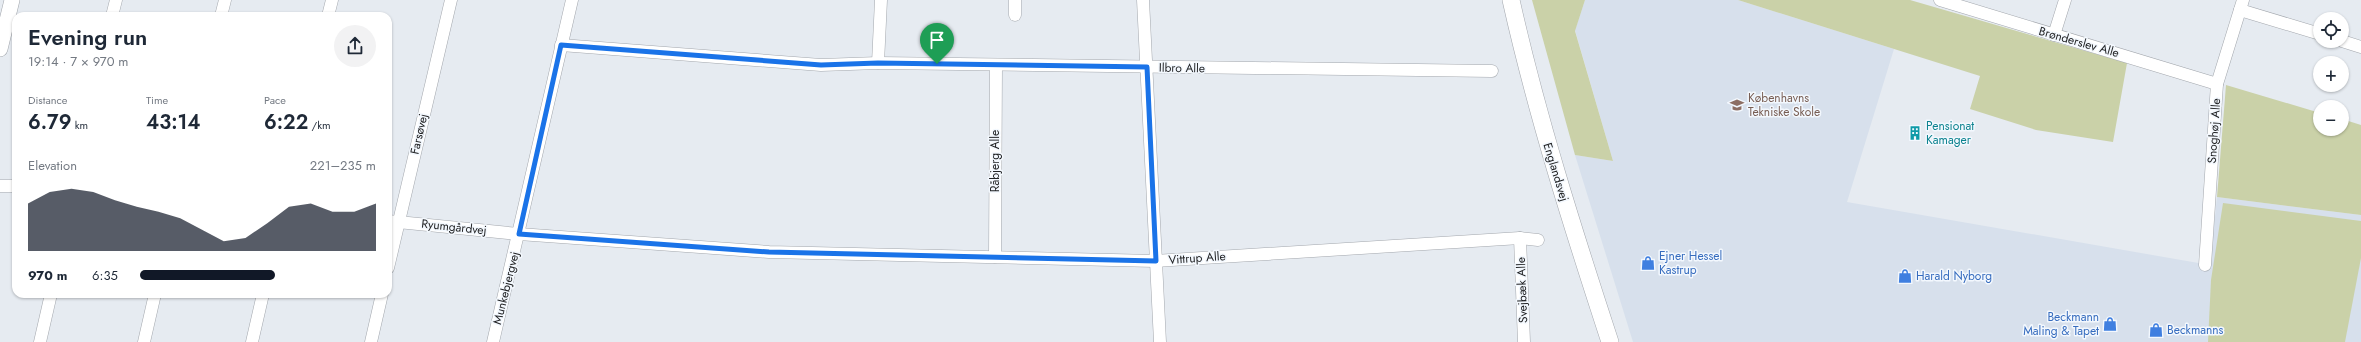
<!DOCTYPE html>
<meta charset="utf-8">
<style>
body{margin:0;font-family:Jost,sans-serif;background:#f2f2f3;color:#1f2937;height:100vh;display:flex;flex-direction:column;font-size:15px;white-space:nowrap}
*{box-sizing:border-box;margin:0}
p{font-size:13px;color:#747a83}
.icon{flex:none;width:22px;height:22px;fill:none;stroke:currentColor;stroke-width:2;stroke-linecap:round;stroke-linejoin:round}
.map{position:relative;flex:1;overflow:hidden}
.sheet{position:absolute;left:12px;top:12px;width:380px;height:286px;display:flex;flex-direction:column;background:#fff;border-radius:12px;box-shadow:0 1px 3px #0004}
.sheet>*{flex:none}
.tools{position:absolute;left:2313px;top:12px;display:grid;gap:8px}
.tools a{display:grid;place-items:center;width:36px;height:36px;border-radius:50%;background:#fff;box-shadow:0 1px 3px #0004;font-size:20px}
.pin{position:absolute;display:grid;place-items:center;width:34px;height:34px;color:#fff;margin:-41px -17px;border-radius:50% 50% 50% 0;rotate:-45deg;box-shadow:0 0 4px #0007}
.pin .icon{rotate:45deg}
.round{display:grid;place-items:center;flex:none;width:42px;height:42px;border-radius:21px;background:#f2f2f3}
.overview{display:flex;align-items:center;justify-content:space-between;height:68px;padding:0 16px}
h1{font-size:22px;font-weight:600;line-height:30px}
.figures{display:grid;grid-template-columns:repeat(3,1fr);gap:6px;height:68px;padding:4px 16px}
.figures div{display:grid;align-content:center}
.figures b{font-size:20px;font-weight:600}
.figures small{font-size:11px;font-weight:400}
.figures p{font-size:11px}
.chart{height:112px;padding:8px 16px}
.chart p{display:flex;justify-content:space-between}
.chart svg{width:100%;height:72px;margin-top:4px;fill:#111827;opacity:.7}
ul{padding:0 16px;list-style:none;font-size:13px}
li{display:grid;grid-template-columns:64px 48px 1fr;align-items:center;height:30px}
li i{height:10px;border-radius:5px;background:#111827}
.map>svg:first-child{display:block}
.built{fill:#d7e0ec}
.green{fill:#cad1a8}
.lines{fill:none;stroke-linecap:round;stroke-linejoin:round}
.minor-casing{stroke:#a3a7ad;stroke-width:13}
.tertiary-casing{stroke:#a3a7ad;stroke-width:16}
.secondary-casing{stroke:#a3a7ad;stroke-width:18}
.minor{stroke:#fff;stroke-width:12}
.tertiary{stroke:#fff;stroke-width:15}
.secondary{stroke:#fff;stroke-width:17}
.route-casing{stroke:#fff;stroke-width:8}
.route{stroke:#1a73e8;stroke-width:5}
.labels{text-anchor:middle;stroke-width:3;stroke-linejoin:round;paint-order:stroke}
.street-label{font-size:12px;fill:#212224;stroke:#f3f8fe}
.education-label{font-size:12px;fill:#785e54;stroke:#f3f8fe;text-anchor:start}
.culture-label{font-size:12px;fill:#0d838f;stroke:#f3f8fe;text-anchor:start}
.shop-label{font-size:12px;fill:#366cbe;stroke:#f3f8fe;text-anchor:start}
</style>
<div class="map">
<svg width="2361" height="342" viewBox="0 0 2361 342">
<rect width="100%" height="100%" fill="#e6ebf1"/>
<path class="built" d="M1585,0H1738L1894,49L1847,202L2210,265L2217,197L2361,215V342H1633L1575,155L1613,161L1575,30Z"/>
<g class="green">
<path d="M1532,0H1585L1575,31L1613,161L1575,155Z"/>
<path d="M1738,0H1910L2127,63L2113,142L2036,130L1970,109L1980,76Z"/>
<path d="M2226,85L2320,113V129H2342V119L2361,125V215L2217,197Z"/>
<path d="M2223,203L2361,221V258L2345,342H2208L2211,280Z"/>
</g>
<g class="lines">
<defs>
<g id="minor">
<path d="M1143,0L1160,342"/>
<path d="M1940,0L2217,84"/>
<path d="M2240,10L2320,34"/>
<path d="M1015,15V0"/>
<path d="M112,16L116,0"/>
<path d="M221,16L225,0"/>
<path d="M328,16L332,0"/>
<path d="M2054,35L2065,0"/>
<path d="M2342,41L2361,47"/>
<path d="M561,45L821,65L878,63L1492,71"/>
<path d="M878,63L881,0"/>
<path d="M0,186H16"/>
<path d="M388,221L519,234L769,252L1155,261L1520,238L1538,240"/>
<path d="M1520,238L1524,342"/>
<path d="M995,257L996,65"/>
<path d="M2205,265L2217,84L2243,0"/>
<path d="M388,268L451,0"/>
<path d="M40,342L51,294"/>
<path d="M144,342L155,294"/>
<path d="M252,342L263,294"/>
<path d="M371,342L382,294"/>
<path d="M493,342L572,0"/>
</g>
<path id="tertiary" d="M0,49L12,0"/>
<path id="secondary" d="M1511,0C1537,116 1573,229 1610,342"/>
</defs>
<use href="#minor" class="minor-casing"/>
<use href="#tertiary" class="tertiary-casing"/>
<use href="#secondary" class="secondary-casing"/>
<use href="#minor" class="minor"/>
<use href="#tertiary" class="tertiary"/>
<use href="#secondary" class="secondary"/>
</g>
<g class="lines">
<defs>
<path id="route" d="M561,45L821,65L878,63L1147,67L1156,261L769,252L519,234Z"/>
</defs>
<use href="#route" class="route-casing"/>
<use href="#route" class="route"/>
</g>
<defs>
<symbol id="university-bare" viewBox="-9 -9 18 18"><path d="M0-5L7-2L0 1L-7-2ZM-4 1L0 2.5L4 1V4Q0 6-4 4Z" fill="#8d6e63" stroke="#f3f8fe" stroke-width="2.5" paint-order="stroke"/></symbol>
<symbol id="building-bare" viewBox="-9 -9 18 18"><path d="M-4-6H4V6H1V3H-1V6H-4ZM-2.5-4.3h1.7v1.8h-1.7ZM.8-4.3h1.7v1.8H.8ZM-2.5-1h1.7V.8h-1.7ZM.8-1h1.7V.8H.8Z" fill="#0f9aa8" stroke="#f3f8fe" stroke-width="2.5" paint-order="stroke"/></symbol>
<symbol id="shop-bare" viewBox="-9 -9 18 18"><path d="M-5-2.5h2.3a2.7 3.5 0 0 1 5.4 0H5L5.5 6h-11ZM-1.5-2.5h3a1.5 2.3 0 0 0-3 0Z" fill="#3f7fe0" stroke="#f3f8fe" stroke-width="2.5" paint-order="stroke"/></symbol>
</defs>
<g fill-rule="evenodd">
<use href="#university-bare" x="1727" y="95" width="20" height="20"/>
<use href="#building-bare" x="1905" y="123" width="20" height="20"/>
<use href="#shop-bare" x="1638" y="253" width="20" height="20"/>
<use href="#shop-bare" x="1895" y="266" width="20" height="20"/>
<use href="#shop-bare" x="2100" y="314" width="20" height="20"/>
<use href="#shop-bare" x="2146" y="320" width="20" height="20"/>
</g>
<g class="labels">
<g class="street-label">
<text transform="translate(2079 42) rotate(16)" y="4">Brønderslev Alle</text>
<text transform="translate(1182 68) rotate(1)" y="4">Ilbro Alle</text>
<text transform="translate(2214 131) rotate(-86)" y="4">Snoghøj Alle</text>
<text transform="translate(419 134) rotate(-77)" y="4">Farsøvej</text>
<text transform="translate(995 161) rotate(-90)" y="4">Råbjerg Alle</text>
<text transform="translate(1556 172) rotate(73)" y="4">Englandsvej</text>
<text transform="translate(454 227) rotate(6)" y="4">Ryumgårdvej</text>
<text transform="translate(1197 258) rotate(-4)" y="4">Vittrup Alle</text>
<text transform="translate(506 288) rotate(-76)" y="4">Munkebjergvej</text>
<text transform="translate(1522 290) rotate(-92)" y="4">Svejbæk Alle</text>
</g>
<g class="education-label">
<text x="1748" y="102">Københavns<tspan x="1748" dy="14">Tekniske Skole</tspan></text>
</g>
<g class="culture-label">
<text x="1926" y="130">Pensionat<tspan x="1926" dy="14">Kamager</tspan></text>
</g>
<g class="shop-label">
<text x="1659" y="260">Ejner Hessel<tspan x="1659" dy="14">Kastrup</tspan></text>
<text x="1916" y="280">Harald Nyborg</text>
<text x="2099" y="321" text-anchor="end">Beckmann<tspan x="2099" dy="14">Maling &amp; Tapet</tspan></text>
<text x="2167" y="334">Beckmanns</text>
</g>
</g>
</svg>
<div class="tools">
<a><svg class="icon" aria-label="locate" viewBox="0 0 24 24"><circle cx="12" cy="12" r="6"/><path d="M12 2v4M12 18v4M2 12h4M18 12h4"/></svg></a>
<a>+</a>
<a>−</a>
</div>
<div class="pin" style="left:937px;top:64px;background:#1e9e55"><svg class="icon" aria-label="arrive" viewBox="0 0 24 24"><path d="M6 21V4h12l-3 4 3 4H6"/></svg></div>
<section class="sheet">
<div class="overview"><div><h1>Evening run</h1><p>19:14 · 7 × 970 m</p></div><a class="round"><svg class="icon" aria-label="share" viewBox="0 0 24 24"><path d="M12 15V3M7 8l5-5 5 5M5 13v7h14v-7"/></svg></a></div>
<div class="figures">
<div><p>Distance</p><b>6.79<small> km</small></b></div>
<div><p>Time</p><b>43:14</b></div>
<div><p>Pace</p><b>6:22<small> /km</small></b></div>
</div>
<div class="chart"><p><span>Elevation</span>221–235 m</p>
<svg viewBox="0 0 160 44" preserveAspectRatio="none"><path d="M0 44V15L10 8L20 6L30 8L40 13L50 17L60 20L70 24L80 31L90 38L100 36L110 27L120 17L130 15L140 20L150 20L160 15V44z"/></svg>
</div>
<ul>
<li><b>970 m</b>6:35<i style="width:57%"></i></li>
</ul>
</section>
</div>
